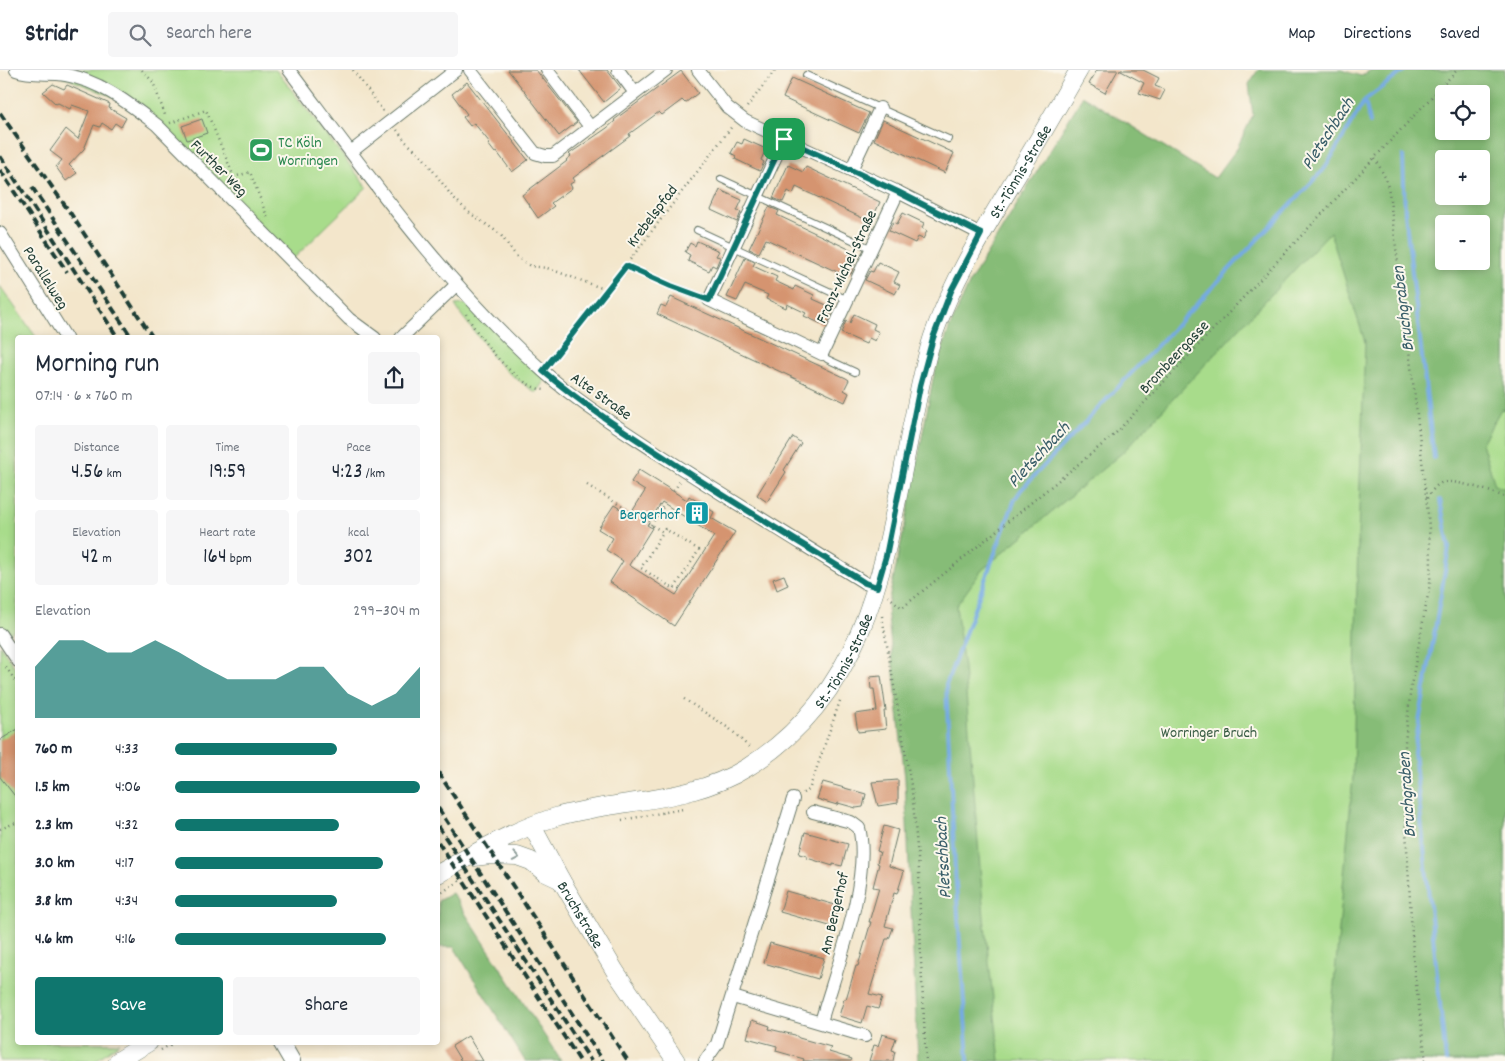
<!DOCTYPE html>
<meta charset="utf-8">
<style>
body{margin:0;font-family:Dekko,sans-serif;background:#f6f6f7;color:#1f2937;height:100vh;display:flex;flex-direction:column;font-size:19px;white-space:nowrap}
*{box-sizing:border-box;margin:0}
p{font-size:16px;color:#747a83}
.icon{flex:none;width:28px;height:28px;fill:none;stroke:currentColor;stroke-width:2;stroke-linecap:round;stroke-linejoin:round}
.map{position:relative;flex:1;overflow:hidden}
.sheet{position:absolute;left:15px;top:265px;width:425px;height:710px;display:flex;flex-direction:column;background:#fff;border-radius:5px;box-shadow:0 2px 8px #0003}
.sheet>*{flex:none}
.fabs{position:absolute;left:1435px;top:15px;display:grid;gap:10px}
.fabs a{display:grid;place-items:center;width:55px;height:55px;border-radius:5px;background:#fff;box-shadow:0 2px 8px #0003;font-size:25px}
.pin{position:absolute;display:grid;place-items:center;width:42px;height:42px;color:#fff;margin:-21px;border-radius:10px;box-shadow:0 2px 8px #0006}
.round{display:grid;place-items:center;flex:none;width:52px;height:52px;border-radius:5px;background:#f6f6f7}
.summary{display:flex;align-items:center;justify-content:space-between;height:85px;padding:0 20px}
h1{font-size:28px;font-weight:600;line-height:38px}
.stats{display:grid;grid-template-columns:repeat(3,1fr);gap:8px;height:85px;padding:5px 20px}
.stats div{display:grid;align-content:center;border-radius:5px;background:#f6f6f7;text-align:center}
.stats b{font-size:21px;font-weight:600}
.stats small{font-size:14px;font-weight:400}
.stats p{font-size:14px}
.chart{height:140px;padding:10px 20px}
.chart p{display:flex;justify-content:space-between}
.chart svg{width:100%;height:90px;margin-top:5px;fill:#0f766e;opacity:.7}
.button{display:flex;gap:10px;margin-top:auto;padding:10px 20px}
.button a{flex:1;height:58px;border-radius:5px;background:#0f766e;color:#fff;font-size:20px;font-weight:600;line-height:58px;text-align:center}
.button a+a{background:#f6f6f7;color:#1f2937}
ul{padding:0 20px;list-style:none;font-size:16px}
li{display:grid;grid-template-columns:80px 60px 1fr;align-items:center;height:38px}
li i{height:12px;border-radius:6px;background:#0f766e}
header{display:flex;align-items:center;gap:30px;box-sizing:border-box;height:70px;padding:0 25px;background:#fff;border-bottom:1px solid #e0e1e3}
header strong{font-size:24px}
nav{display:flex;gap:28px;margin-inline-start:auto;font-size:18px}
.search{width:350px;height:45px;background:#f6f6f7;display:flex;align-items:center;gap:12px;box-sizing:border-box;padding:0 18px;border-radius:5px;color:#747a83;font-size:19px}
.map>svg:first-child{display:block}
.green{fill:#a8dc8b;stroke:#648c60;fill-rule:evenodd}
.forest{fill:#86bc77;stroke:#527c56;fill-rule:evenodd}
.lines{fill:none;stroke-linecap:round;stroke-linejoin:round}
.stream{stroke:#75aae3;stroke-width:4}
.building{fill:#d5946f;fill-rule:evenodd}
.service-casing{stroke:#697869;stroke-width:8}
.minor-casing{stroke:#697869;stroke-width:14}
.tertiary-casing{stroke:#697869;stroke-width:18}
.secondary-casing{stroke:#697869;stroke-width:19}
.path{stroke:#697869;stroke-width:2.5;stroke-dasharray:1 4;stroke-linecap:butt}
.service{stroke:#fff;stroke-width:6}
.minor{stroke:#fff;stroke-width:12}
.tertiary{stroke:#fff;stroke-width:16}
.secondary{stroke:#fff;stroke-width:18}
.rail{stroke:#1f3d34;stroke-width:4;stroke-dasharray:8 4;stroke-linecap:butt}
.oneway{stroke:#8f9e9a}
.route-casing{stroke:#fff;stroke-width:10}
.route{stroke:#0f766e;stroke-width:6}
.labels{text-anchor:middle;stroke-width:4;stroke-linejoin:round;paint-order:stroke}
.leisure-label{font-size:16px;fill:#27864d;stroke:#fbf7ec;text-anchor:start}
.street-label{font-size:16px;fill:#1f3d34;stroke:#fbf7ec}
.culture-label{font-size:16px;fill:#0d838f;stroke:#fbf7ec;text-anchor:end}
.park-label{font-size:16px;fill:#3a5d45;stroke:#fbf7ec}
.water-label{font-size:18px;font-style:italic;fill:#395e69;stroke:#fbf7ec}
</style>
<header>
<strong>Stridr</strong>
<div class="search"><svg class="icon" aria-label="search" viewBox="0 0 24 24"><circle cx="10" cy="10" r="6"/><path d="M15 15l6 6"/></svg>Search here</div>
<nav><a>Map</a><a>Directions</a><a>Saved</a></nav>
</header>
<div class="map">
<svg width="1505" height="991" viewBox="0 0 1505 991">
<rect width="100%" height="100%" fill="#fbf7ec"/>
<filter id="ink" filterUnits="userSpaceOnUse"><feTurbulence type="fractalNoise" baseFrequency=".02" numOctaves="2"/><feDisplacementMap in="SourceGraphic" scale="10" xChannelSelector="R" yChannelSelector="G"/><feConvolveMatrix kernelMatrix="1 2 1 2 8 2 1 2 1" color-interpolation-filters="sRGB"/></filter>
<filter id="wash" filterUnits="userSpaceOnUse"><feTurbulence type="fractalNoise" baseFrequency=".0096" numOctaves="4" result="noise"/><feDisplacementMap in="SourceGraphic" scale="20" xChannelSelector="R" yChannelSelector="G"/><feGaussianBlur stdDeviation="1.12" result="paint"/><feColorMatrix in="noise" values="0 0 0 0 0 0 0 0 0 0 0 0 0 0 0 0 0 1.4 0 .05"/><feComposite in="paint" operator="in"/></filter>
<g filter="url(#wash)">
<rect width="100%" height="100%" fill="#f3e6cb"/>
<g class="green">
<path d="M46,0H276L367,117L293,189L139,37Z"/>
<path d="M1430,0H1505V991H930L921,775L962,486ZM1444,24H1481V61H1444ZM1444,89H1481V126H1444ZM1444,154H1481V191H1444Z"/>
<path d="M0,216L36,267L18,268L17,558L0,571Z"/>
<path d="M468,234L544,307V311L536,323L506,301L492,287L488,279L462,246L455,235Z"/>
<path d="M0,575L18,602V972L120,973L95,991H0Z"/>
</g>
<g class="forest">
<path d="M1258,0H1341L1361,6L1371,0H1505V340L1501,339L1482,373L1495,415L1505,419V991H1327L1353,707L1358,466L1365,272L1330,162L1123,382L982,500L956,536L964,598L984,847L1000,991H918L905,709L887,538L908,441L933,309L949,259L971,210L1083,26L1215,108L1236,80L1253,45L1249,14ZM1444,24H1481V61H1444ZM1444,89H1481V126H1444ZM1444,154H1481V191H1444Z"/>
<path d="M452,823L561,991H525L454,877H438V831Z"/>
</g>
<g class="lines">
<g class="stream">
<path d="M1365,31L1370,53"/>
<path d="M1403,86L1405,143L1434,388"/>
<path d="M1440,430L1449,477L1414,682L1446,991"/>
<path d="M968,991L955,800L946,615L1015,429L1021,420L1325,98L1365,30L1405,0"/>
</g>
</g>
<g id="blocks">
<g class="building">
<path d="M508,0H536L577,52L559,66Z"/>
<path d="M579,0H607L621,18L604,32Z"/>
<path d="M1097,0H1118L1105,23L1089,14Z"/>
<path d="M1119,0H1143L1159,8L1155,16L1165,20L1160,30L1139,23L1144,13Z"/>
<path d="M681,1L698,23L685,33L682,30L662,45L659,42L629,64L630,66L573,108L575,111L570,114L572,118L551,133L554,136L538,148L522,125L567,91L566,90L571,86L569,84L607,58L615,51L614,50Z"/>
<path d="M792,8L869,43L859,63L783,28Z"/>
<path d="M467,12L528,90L512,102L497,82L495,83L488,74L490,73L474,53L470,56L463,47L467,44L452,24Z"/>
<path d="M53,14L64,19L67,15L110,34L109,38L126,48L121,57L115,53L111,59L102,53L100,57L94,55L84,79L69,95L77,103L66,111L56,97L62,90L50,81L66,59L78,69L89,41L72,35L70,39L58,33L56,34L43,22Z"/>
<path d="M202,49L207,63L187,70L182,56Z"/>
<path d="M883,50L954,83L945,103L874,70Z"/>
<path d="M744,69L766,79L761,90L764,92L760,101L735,89L736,86L731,83L737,72L742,74Z"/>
<path d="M788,95L803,102L806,97L880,132L871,152L796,117L793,124L788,121L783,132L773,128Z"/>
<path d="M720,120L742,130L737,141L741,142L737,152L711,140Z"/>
<path d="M769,137L779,141L777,145L851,180L849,186L854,188L852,192L855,194L851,204L847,202L846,206L766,169L759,183L749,179Z"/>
<path d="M903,143L924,153L922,158L927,161L923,169L918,167L915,173L889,161L893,152L897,154Z"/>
<path d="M697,171L719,181L716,186L720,187L716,197L712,195L709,201L688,191L690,185L685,182L690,173L695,176Z"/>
<path d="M745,188L755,192L753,196L777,207L775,211L794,220L795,216L814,225L813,229L831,237L828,243L832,245L826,256L804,246L806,243L787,234L786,238L766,229L768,225L745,215L737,231L727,227Z"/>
<path d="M878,192L899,202L894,212L900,215L895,224L865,210L870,201L873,202Z"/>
<path d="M671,227L846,308L849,310L844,320L849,323L845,332L657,244L661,235L666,237Z"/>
<path d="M854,244L875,254L873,259L879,262L875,271L869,268L866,274L841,263L846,251L850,253Z"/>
<path d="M793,367L801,373L784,400L786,402L767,432L757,425Z"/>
<path d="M639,400L687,430L689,426L714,442L711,448L735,462L674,556L610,512L623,491L606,480L613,468L598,459L614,435L630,445L645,421L631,412ZM662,432L714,466L676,525L629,495L652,458L647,455Z"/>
<path d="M784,505L788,515L777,520L773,509Z"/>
<path d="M881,606L886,641H884L886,659L858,662L855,644L877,641L874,619H871L870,607Z"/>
<path d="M18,659V730L0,707V670Z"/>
<path d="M898,710V733L878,736L872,712Z"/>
<path d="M823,712L866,724L863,737L856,738L838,733L837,735L817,729Z"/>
<path d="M884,756L898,760L889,796L904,801L897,824L894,823L885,856L893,858L889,869H886L869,924L882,927L878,939L867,936L862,953L839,946L844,929H846L856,896H858L871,852H869L879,818L873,817L879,794L877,793L880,782L877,781Z"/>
<path d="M805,762L848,774L842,796L833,794V796L807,788V786L799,784Z"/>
<path d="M786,821L839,836L833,857L780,842Z"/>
<path d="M770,873L824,888L818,909L764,893Z"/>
<path d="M752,950L770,956L769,959L795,965L799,968L831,977L829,982L852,989L851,991H803L804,989L776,981L777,976L747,968Z"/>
<path d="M882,964L896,968L892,980L895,981L893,991H869L874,975L878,976Z"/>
<path d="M468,966L483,991H461L452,976Z"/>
</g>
</g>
</g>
<g filter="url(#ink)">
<use href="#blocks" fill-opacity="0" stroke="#697869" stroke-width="1"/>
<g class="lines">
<defs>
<g id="service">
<path d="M806,5L948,69"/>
<path d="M721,109L872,179"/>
<path d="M697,160L848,230"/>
<path d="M671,216L709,230"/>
<path d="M822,284L827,289L855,302"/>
</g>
<g id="minor">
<path d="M16,0C31,6 50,2 66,5C101,11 129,34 157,55L349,249L375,268"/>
<path d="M289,0C368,105 445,214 544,302C579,333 620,358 659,384C727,428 796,470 865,513L877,517"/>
<path d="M470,0L535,83L545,86H553L666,0"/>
<path d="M547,0L591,58"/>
<path d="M618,0L635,23"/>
<path d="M698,0L727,37L745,51L898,122L981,164"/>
<path d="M784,69L709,230L822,284L898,122"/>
<path d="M351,82L456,0"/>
<path d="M851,100L880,38"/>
<path d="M0,163L66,268"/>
<path d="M401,268L456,215"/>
<path d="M0,564L18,591"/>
<path d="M813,742L851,752L859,758C872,808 835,902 821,952"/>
<path d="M733,927L865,966"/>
<path d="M705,991L717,974L793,729"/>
</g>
<path id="tertiary" d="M281,972L292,991"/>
<g id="secondary">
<path id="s1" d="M532,756L561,810L615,901L676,991"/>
<path d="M474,787L490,785L517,786L531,791L544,802L561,810"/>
<path id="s2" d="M438,804C477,782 515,759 559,746C622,729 691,733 748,697C870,620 885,489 911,359C918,328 923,296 933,266C953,209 985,158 1016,107C1038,71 1058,36 1079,0"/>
<path d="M118,991L149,972"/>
</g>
</defs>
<use href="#service" class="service-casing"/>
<use href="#minor" class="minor-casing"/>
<use href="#tertiary" class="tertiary-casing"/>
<use href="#secondary" class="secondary-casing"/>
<g class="path">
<path d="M142,0L153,12L165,45"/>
<path d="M353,0L383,41"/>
<path d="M747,37L775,0"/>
<path d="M170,53L206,40L234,107L250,102L268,149"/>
<path d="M397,60L406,72L422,86L451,125L467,141L500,164L517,187L530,196L547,198L607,220"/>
<path d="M1375,88L1386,109L1389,122L1416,336L1428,444L1431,489L1430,514L1411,616L1405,672V743L1414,899L1426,991"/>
<path d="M627,196L663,212"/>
<path d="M466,244C479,268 518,320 547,320"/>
<path d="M550,292L626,195L733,55"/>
<path d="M587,415L631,442"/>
<path d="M674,421L680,411"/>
<path d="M1427,428C1431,422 1437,413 1444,412C1457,410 1493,422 1505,427"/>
<path d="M648,453L663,462L641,498L674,519L699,480L665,459L663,462"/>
<path d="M651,455L665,434"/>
<path d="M888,526L902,538L1114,365L1457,0"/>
<path d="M882,546L912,721L919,800L921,891L926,991"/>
<path d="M6,597L18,615"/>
<path d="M684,629L730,659L751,679"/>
<path d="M803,723L809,720L841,628"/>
<path d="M622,750L683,739"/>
<path d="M0,759L18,752"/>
<path d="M438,825L467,806"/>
<path d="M161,980L175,972"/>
</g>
<use href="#service" class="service"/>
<use href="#minor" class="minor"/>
<use href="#tertiary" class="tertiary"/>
<use href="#secondary" class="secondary"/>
<g class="rail">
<path d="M0,43L71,144L153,268"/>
<path d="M0,86L118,268"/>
<path d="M0,100L67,202"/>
<path d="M32,117L132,268"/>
<path d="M438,702L628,991"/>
<path d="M438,738L603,991"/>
<path d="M438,756L591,991"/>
<path d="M438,772L580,991"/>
</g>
</g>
<defs><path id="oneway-chevron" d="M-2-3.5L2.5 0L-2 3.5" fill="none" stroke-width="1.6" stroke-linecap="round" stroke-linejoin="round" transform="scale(1.25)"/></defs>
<use class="oneway" href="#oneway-chevron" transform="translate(516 787) rotate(11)"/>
</g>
<g class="lines" filter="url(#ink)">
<defs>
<path id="route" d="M784,69L898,122L981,164L951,221L933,268L920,316L886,486L877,517L865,513C799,472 732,432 667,389C625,362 582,334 543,301L626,196L671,216L709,230Z"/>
</defs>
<use href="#route" class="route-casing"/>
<use href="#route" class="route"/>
</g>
<defs>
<symbol id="stadium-square" viewBox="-11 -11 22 22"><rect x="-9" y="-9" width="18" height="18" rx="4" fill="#2e9e5b" stroke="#fbf7ec"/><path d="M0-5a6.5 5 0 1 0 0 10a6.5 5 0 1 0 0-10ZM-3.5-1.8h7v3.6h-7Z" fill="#fff"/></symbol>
<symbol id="building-square" viewBox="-11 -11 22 22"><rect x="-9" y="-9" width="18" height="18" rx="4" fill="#0f9aa8" stroke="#fbf7ec"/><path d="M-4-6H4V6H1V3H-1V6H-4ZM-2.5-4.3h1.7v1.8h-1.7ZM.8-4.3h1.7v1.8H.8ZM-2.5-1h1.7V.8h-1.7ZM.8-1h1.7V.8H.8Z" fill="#fff"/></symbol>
</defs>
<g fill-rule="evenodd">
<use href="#stadium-square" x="247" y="66" width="28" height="28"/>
<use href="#building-square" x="683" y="429" width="28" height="28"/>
</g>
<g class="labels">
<g class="leisure-label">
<text x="278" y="77">TC Köln<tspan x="278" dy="18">Worringen</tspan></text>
</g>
<g class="street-label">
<text transform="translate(220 97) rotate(45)" y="6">Further Weg</text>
<text dy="6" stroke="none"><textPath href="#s2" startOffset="1001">St.-Tönnis-Straße</textPath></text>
<text transform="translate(651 145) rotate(-53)" y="6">Krebelspfad</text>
<text transform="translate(845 196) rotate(-65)" y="6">Franz-Michel-Straße</text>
<text transform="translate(47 207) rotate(58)" y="6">Parallelweg</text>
<text transform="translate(1173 286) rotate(-47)" y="6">Brombeergasse</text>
<text transform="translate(602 325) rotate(35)" y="6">Alte Straße</text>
<text dy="6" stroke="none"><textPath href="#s2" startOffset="476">St.-Tönnis-Straße</textPath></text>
<text transform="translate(833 843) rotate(-77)" y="6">Am Bergerhof</text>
<text dy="6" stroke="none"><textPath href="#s1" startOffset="101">Bruchstraße</textPath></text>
</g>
<g class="culture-label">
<text x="680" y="449">Bergerhof</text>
</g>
<g class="park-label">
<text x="1209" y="667">Worringer Bruch</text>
</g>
<g class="water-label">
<text transform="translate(1327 63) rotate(-57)" y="6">Pletschbach</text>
<text transform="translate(1402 239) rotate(-97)" y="6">Bruchgraben</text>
<text transform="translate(1038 384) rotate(-47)" y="6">Pletschbach</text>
<text transform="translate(1406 725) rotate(-94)" y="6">Bruchgraben</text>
<text transform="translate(942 788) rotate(-93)" y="6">Pletschbach</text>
</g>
</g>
</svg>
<div class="fabs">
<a><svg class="icon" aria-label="locate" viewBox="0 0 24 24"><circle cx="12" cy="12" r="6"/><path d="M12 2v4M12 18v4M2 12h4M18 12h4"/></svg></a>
<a>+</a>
<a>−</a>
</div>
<div class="pin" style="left:784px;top:69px;background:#1e9e55"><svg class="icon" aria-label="arrive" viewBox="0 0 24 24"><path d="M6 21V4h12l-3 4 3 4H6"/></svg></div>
<section class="sheet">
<div class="summary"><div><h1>Morning run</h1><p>07:14 · 6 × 760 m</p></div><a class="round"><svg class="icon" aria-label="share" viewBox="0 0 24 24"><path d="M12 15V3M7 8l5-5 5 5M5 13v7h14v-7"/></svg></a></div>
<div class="stats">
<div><p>Distance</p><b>4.56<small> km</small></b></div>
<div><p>Time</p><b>19:59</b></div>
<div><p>Pace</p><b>4:23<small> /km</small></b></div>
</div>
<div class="stats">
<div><p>Elevation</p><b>42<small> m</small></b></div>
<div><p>Heart rate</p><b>164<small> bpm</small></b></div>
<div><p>kcal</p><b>302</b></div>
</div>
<div class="chart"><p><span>Elevation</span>299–304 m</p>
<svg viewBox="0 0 160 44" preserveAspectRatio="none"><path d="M0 44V19L10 6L20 6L30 12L40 12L50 6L60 12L70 19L80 25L90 25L100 25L110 19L120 19L130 32L140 38L150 32L160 19V44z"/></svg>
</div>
<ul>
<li><b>760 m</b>4:33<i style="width:66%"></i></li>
<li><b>1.5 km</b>4:06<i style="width:100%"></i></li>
<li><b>2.3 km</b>4:32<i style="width:67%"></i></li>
<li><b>3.0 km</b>4:17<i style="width:85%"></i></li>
<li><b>3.8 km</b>4:34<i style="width:66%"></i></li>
<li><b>4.6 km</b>4:16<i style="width:86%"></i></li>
</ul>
<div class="button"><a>Save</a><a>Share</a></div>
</section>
</div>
